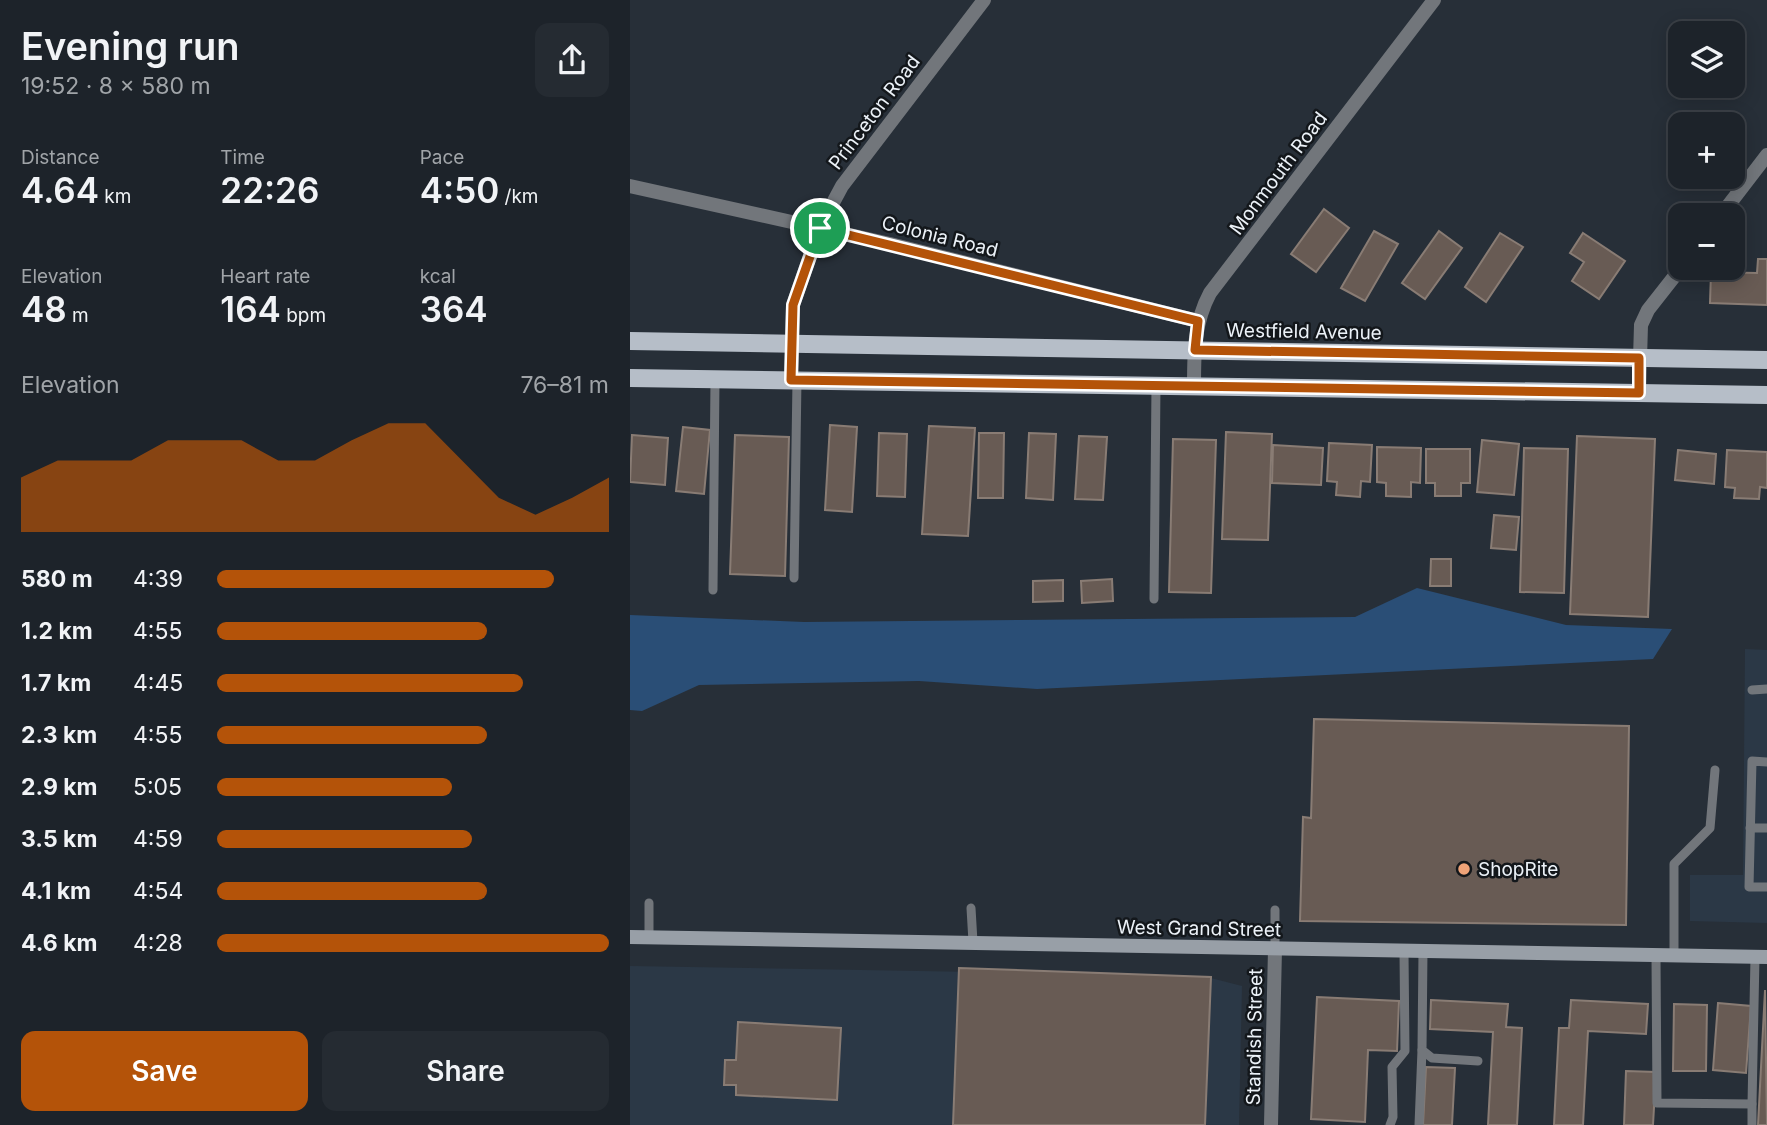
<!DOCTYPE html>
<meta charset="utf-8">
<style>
body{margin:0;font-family:Inter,sans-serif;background:#252b32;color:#f1f3f6;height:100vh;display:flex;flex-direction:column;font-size:26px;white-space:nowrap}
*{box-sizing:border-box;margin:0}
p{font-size:23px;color:#a0a4a8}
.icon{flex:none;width:38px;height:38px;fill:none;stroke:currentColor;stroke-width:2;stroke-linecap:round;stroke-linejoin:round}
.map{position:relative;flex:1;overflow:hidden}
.panel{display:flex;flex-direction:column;background:#1d232a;width:630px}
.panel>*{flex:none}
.controls{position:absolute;left:1038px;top:21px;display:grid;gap:14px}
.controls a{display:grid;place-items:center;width:77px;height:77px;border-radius:14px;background:#1d232a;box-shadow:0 4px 18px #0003,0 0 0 2px #3b4047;font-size:35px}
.pin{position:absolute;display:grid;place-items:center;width:60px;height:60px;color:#fff;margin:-30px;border:4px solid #fff;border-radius:50%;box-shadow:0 2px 7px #0007}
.round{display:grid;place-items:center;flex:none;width:74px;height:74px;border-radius:14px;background:#252b32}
.summary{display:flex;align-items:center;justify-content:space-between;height:119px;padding:0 21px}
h1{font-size:38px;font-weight:600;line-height:52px}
.figures{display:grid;grid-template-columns:repeat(3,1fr);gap:10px;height:119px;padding:7px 21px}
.figures div{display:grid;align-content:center}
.figures b{font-size:35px;font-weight:600}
.figures small{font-size:19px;font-weight:400}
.figures p{font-size:19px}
.chart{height:196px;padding:14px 21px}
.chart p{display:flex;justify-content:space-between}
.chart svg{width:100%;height:126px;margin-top:7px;fill:#b45309;opacity:.7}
.button{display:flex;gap:14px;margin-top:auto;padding:14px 21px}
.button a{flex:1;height:80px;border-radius:14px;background:#b45309;color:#fff;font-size:28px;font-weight:600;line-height:80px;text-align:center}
.button a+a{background:#252b32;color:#f1f3f6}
ul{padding:0 21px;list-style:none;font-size:23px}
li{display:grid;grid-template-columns:112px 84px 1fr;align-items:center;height:52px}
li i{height:18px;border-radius:9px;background:#b45309}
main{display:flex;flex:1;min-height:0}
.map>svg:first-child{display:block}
.built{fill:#2b3846}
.green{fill:#2a4e76}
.building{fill:#685b54;stroke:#897c74;stroke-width:2}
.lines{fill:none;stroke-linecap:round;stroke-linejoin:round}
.lane{stroke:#72767b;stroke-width:9}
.street{stroke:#72767b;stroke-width:14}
.secondary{stroke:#989fa7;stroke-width:14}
.primary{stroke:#b6bec8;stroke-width:18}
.route-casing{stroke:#fff;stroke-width:14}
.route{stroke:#b45309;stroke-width:9}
.poi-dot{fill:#efa378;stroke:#13171b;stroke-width:2.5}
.labels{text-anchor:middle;stroke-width:5;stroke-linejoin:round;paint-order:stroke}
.street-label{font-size:19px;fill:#ecf2f8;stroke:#13171b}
.poi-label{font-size:19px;fill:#ecf2f8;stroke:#13171b;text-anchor:start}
</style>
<main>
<section class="panel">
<div class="summary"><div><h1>Evening run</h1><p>19:52 · 8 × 580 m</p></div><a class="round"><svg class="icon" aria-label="share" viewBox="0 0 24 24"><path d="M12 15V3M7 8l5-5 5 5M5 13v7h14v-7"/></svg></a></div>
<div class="figures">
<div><p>Distance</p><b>4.64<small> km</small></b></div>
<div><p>Time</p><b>22:26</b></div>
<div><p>Pace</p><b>4:50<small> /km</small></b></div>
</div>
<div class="figures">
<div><p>Elevation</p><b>48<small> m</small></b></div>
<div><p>Heart rate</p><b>164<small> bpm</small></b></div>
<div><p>kcal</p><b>364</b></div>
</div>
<div class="chart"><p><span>Elevation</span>76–81 m</p>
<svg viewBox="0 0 160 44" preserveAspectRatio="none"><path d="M0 44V25L10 19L20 19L30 19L40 12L50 12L60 12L70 19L80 19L90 12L100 6L110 6L120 19L130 32L140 38L150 32L160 25V44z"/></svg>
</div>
<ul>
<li><b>580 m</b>4:39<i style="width:86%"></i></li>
<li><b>1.2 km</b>4:55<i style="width:69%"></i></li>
<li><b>1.7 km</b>4:45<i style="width:78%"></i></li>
<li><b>2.3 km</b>4:55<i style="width:69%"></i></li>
<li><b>2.9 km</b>5:05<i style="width:60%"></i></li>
<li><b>3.5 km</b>4:59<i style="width:65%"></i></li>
<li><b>4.1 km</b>4:54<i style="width:69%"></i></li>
<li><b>4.6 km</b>4:28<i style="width:100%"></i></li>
</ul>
<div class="button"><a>Save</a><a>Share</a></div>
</section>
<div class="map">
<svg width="1137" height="1125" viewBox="0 0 1137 1125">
<rect width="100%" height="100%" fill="#272f38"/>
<g class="built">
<path d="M1115,649L1137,650V923L1060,921V875H1113Z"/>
<path d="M0,966L573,976L612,986L609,1125H0Z"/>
</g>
<path class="green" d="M787,588L936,625L1042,629L1023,659L407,689L289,681L69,685L12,711L0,710V615L174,622L725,617Z"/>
<g class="building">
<path d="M694,209L719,228L686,272L661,254Z"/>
<path d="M744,231L768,244L735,301L711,288Z"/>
<path d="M809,231L832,248L795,299L772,283Z"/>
<path d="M870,233L893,247L856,302L835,287Z"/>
<path d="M953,233L995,261L969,299L942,281L954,262L940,253Z"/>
<path d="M1128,259H1137V305L1080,303L1081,272L1127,273Z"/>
<path d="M200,425L227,427L222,512L195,510Z"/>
<path d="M299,426L345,428L338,536L292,534Z"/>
<path d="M53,427L80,430L74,494L46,491Z"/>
<path d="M596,432L642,434L638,540L592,539Z"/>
<path d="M249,433L277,434L275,497L247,496Z"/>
<path d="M349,433H374L373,498H348Z"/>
<path d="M399,433L426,434L423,500L396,498Z"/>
<path d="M2,435L38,438L35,485L0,482Z"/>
<path d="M105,435L159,437L155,576L100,574Z"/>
<path d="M449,436L477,437L473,500L445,499Z"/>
<path d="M947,436L1025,439L1018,617L940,614Z"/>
<path d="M543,439L586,440L581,593L539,592Z"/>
<path d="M852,440L889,444L884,495L847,492Z"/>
<path d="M699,443L742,445L740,482L731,481L730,497L706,495L707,482L697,481Z"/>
<path d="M643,445L693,448L691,485L642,483Z"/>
<path d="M747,447L791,448L790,483L781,482V497L756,496V483L747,482Z"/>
<path d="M894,448L938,449L934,593L890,592Z"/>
<path d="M796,449H840V483H831V496H805V483H796Z"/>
<path d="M1048,450L1086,454L1084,484L1045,480Z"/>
<path d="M1097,450L1137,452V488L1130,487L1129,499L1104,498L1105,488L1095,487Z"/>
<path d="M864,515L889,517L886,550L861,548Z"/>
<path d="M801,559H821V586H800Z"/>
<path d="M482,579L483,601L452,603L451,581Z"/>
<path d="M433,580V601L403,602V581Z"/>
<path d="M684,719L999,726L996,925L670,921L673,817L681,818Z"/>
<path d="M329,968L581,977L575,1125H323Z"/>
<path d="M1135,990L1137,1125H1128Z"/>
<path d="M687,997L769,1001L767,1051L738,1050L735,1122L681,1119Z"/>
<path d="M801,1000L878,1004L876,1027L892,1028L887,1125H858L863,1032L800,1029Z"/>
<path d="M941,1000L1018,1004L1016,1034L958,1031L953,1125H924L929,1028H939Z"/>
<path d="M1088,1003L1121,1006L1116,1073L1083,1070Z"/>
<path d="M1044,1004L1077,1005L1076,1071H1043Z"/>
<path d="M108,1022L211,1028L207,1100L106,1095V1085H94L95,1060H106Z"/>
<path d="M796,1067L825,1068L822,1125H793Z"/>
<path d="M996,1071L1026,1072L1023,1125H994Z"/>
</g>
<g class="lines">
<g class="lane">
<path d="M164,578L167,380"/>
<path d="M83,590L85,379"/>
<path d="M524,599L526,385"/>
<path d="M1122,690L1137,689"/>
<path d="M1137,762L1122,761L1119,887H1137"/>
<path d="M1120,828H1137"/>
<path d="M19,903V937"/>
<path d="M341,908L343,942"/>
<path d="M645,949V910"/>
<path d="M793,951L792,1050L802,1058L848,1061"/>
<path d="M1026,957L1027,1103L1122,1104L1125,957"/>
<path d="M1044,957V864L1080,828L1085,770"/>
<path d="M760,1125L763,1117L762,1067L775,1051L774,952"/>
<path d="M789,1125L792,1050"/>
<path d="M1122,1125V1104"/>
</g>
<g class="street">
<path d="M0,186L260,244L568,321"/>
<path d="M1091,215L1137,155"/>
<path d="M161,380L163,305L190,227L212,186L354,0"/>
<path d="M564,386C564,352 564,323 580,293L804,0"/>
<path d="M1009,393L1011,325L1018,310L1051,268"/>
<path d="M641,1125L645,949"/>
</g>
<path class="secondary" d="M0,937L1137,957"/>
<g class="primary">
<path d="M0,341L1137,360"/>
<path d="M0,378L1137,395"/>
</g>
</g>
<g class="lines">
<defs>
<path id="route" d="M190,228L568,321L565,350L1009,358V393L161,380L163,305Z"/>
</defs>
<use href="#route" class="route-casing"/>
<use href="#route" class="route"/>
</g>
<circle class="poi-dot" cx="834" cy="869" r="7"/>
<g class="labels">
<g class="street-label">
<text transform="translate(244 112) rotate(-53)" y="7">Princeton Road</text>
<text transform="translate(648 173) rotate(-53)" y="7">Monmouth Road</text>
<text transform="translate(310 236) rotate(14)" y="7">Colonia Road</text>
<text transform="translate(674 331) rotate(1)" y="7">Westfield Avenue</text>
<text transform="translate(569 928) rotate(1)" y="7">West Grand Street</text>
<text transform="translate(624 1037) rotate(-89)" y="7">Standish Street</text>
</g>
<g class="poi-label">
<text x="848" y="876">ShopRite</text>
</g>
</g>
</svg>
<div class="controls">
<a><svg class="icon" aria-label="layers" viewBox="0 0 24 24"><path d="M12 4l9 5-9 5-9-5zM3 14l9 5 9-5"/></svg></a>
<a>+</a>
<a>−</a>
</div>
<div class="pin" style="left:190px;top:228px;background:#1e9e55"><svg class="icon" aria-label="arrive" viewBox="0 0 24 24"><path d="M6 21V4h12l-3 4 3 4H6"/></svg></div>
</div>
</main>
